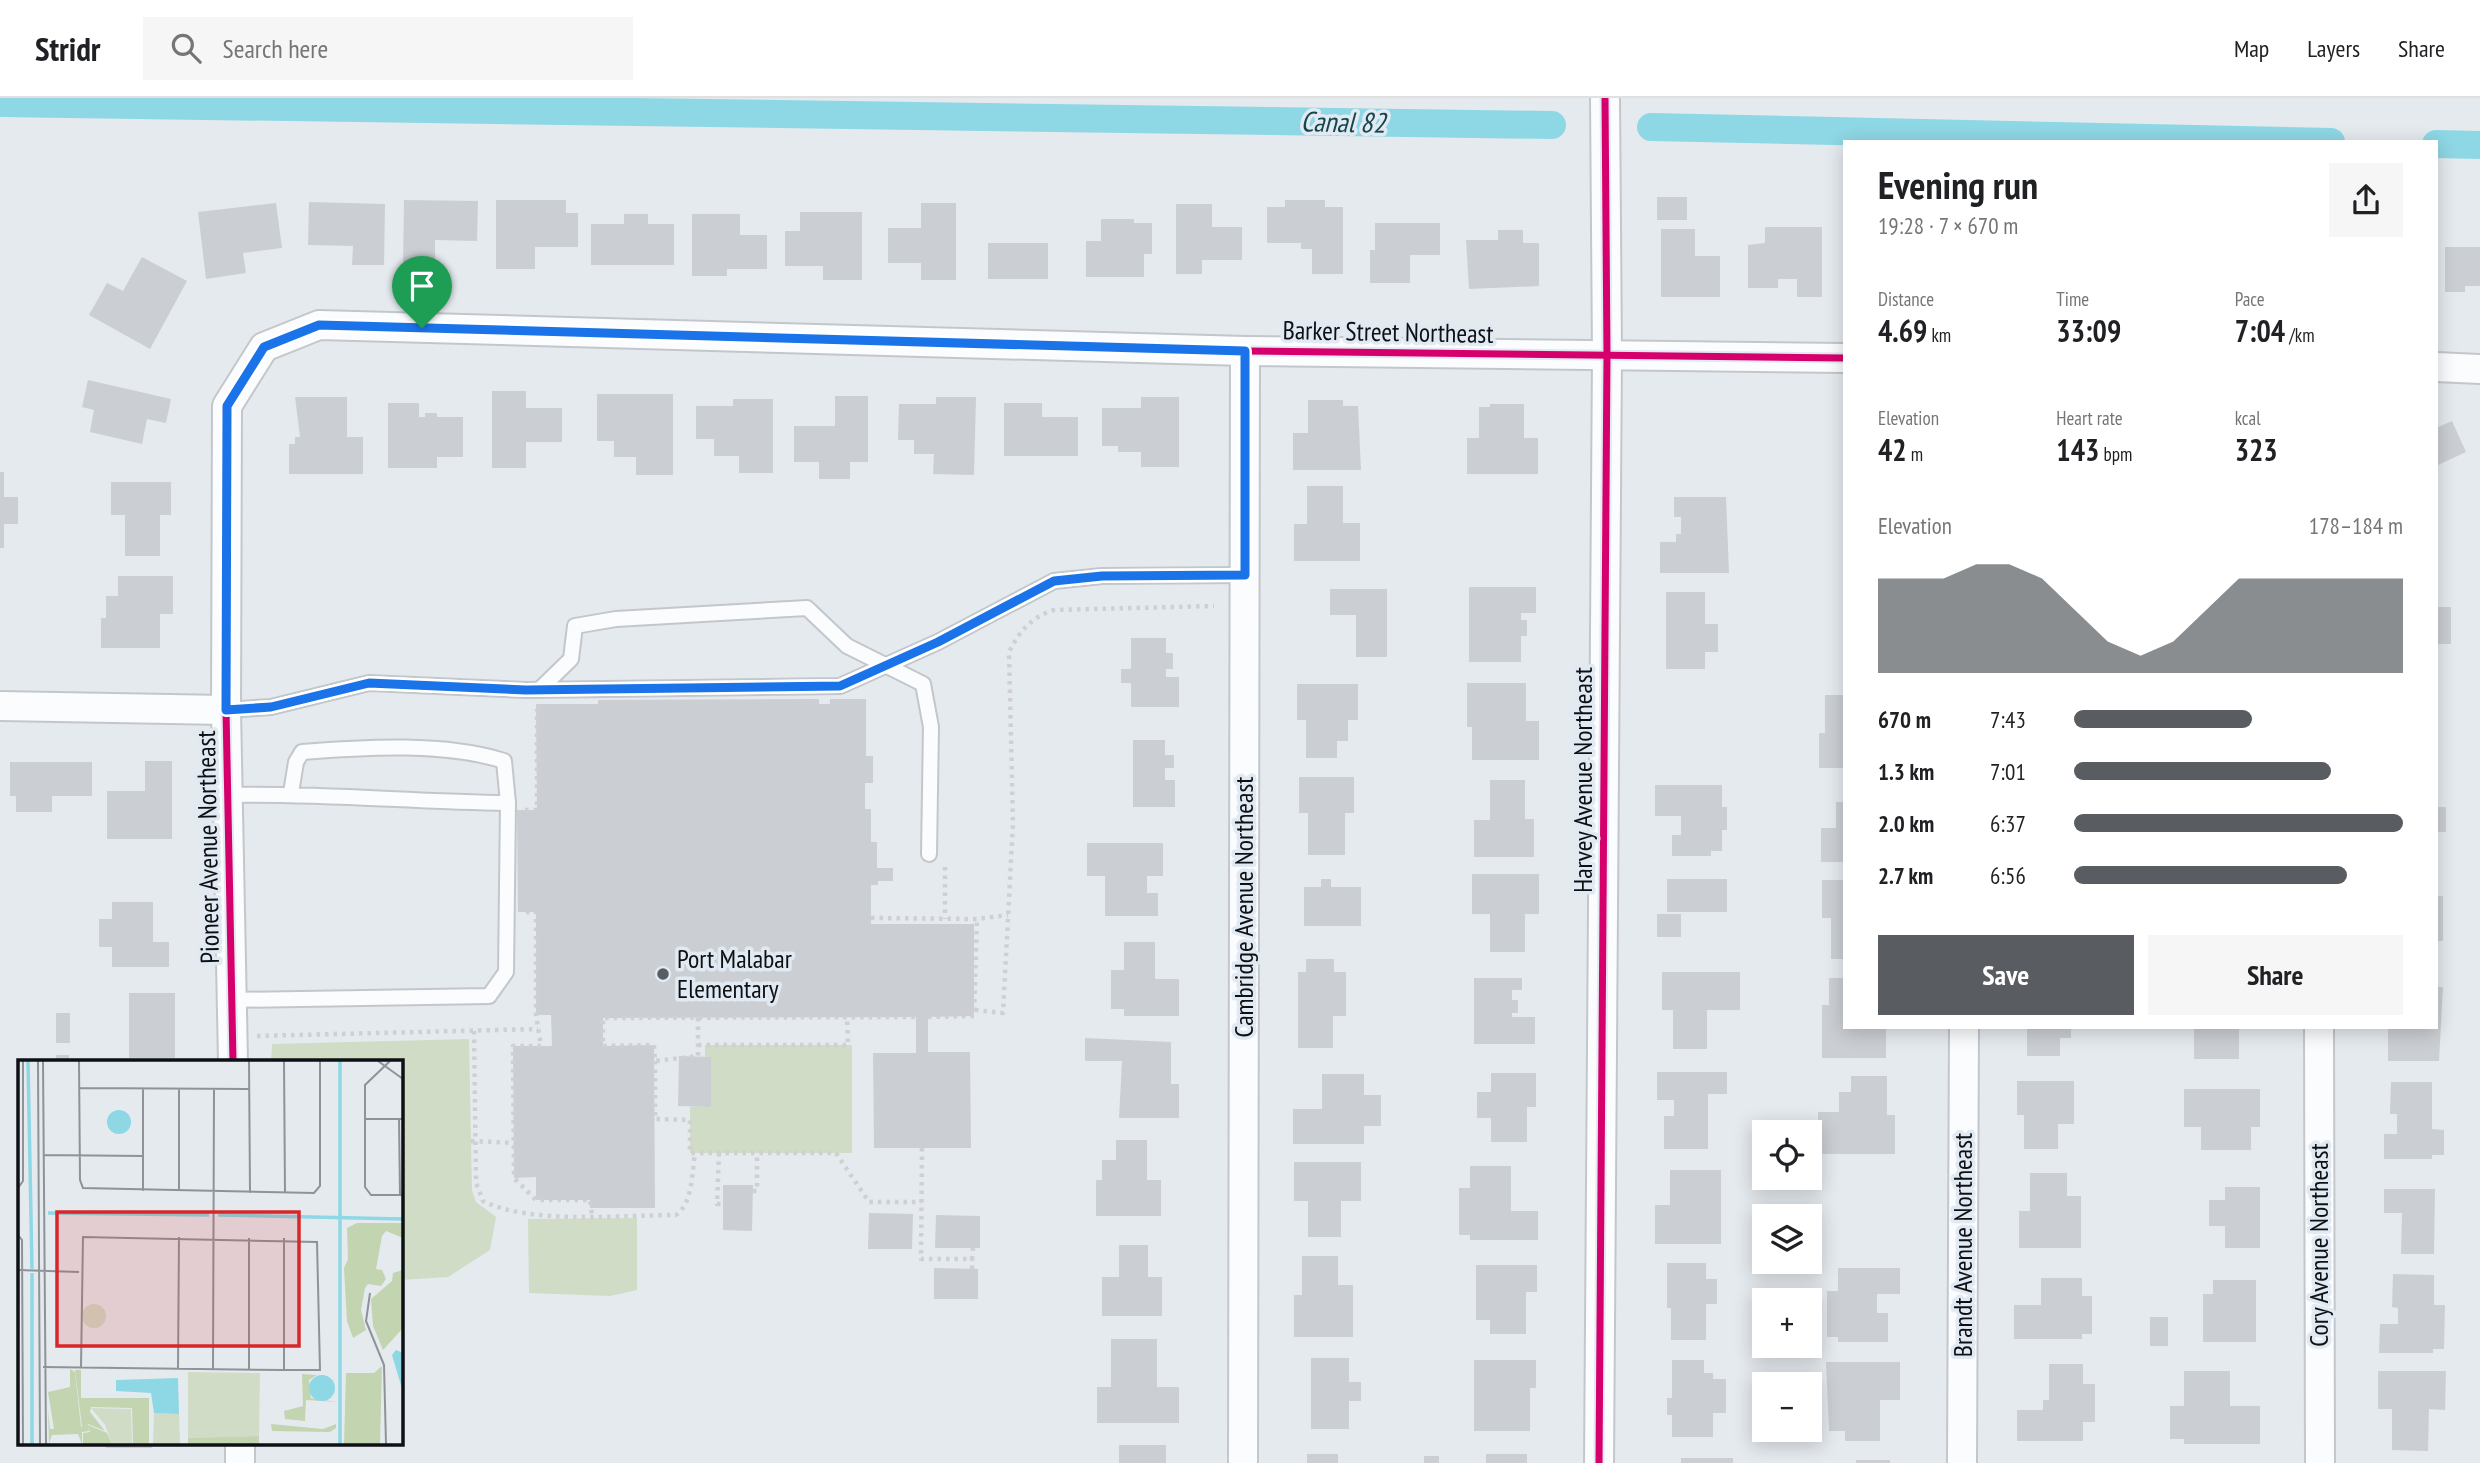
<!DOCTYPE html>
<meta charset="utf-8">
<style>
body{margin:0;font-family:"PT Sans Narrow",sans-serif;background:#f6f6f6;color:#202124;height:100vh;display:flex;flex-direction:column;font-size:26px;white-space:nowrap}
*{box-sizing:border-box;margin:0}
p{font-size:23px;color:#757577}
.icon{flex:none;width:38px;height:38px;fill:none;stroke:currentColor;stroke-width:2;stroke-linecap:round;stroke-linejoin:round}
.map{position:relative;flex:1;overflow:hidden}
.sheet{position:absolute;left:1843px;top:42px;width:595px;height:889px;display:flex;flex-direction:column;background:#fff;border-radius:0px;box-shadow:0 4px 18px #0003}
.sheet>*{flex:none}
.buttons{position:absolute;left:1752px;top:1022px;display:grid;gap:14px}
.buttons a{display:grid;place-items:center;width:70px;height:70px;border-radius:0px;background:#fff;box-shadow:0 4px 18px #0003;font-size:35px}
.pin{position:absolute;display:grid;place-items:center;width:60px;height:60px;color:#fff;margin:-72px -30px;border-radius:50% 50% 50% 0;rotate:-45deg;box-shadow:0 0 7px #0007}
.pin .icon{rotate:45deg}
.round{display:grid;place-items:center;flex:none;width:74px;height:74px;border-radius:0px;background:#f6f6f6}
.headline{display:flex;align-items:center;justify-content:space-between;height:119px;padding:0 35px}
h1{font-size:38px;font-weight:700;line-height:52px}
.metrics{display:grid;grid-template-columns:repeat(3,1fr);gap:10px;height:119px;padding:7px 35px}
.metrics div{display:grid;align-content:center}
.metrics b{font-size:30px;font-weight:700}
.metrics small{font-size:19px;font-weight:400}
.metrics p{font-size:19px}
.chart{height:196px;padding:14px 35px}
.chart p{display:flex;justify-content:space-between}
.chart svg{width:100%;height:126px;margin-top:7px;fill:#595d61;opacity:.7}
.cta{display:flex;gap:14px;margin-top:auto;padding:14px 35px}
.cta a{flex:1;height:80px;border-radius:0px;background:#595d61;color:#fff;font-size:28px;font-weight:700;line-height:80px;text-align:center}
.cta a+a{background:#f6f6f6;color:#202124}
ul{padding:0 35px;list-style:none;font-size:23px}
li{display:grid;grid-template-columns:112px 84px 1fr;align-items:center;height:52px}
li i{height:18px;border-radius:9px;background:#595d61}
header{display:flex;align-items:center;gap:42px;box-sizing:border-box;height:98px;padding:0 35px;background:#fff;border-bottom:2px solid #e0e0e0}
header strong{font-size:33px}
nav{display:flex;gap:38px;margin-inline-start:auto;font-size:24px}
.search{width:490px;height:63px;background:#f6f6f6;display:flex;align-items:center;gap:18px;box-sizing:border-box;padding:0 24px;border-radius:0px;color:#757577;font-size:26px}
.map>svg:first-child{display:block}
.green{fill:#d0dcc6}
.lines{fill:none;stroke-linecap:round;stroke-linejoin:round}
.canal{stroke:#8ed7e4;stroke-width:28}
.building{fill:#cbcfd3}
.lane-casing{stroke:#c3c7cb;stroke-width:18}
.street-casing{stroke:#c3c7cb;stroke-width:32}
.path{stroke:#d0d0d2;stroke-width:4.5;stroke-dasharray:3.5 5;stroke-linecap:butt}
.lane{stroke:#fbfcfd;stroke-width:14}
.street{stroke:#fbfcfd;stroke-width:28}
.cycleway-casing{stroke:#e1e9f3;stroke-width:11}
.cycleway{stroke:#d6006c;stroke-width:7}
.route-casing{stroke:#fff;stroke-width:14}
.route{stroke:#1a73e8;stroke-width:9}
.poi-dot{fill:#595d61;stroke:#e1e9f3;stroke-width:2.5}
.labels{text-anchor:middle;stroke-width:7;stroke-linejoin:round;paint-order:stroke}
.street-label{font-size:26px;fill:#0e1114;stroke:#e1e9f3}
.poi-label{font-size:26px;fill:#0e1114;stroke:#e1e9f3;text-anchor:start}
.water-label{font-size:28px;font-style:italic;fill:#17464d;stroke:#e1e9f3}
.inset-river{fill:none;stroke:#8ed7e4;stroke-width:3.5}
.inset-road{fill:none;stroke:#8f9397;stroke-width:2}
.view{fill:#d62828;fill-opacity:0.15;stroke:#d62828;stroke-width:3.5}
.inset-edge{fill:none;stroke:#0e1114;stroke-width:3.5}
</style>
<header>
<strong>Stridr</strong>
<div class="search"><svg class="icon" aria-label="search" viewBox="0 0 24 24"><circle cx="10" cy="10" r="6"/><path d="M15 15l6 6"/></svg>Search here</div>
<nav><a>Map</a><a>Layers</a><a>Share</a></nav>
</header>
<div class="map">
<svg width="2480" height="1365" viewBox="0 0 2480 1365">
<rect width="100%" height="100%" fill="#e5eaef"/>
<g class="green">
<path d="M469,941L472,1092L476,1104L496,1119L490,1152L448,1179L401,1182V964H271L272,946Z"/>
<path d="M705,947H852V1055H690V1009L711,1008V959H705Z"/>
<path d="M637,1120V1192L610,1198L529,1195L528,1121Z"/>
</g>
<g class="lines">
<g class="canal">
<path d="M0,5L1552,27"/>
<path d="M1651,29L2331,44"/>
<path d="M2436,46L2480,47"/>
</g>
</g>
<g class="building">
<rect x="1657" y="99" width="30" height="23"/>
<path d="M404,102L478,103L477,143L435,142V168L403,167Z"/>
<path d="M496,102H566V115H578V149H535V171H496Z"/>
<path d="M1285,102H1325V109H1343V176H1312V151H1301V145H1267V109H1285Z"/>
<path d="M309,104L385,106L384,167H352L353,148L308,147Z"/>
<path d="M276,105L282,150L243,155L246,175L206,181L198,114Z"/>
<path d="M921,105H956V182H921V165H888V130H921Z"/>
<path d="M1176,106H1212V129H1242V162H1202V176H1176Z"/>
<path d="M800,114H862V182H823V168H785V133H800Z"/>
<path d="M624,116H648V126H674V167H591V126H624Z"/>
<path d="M692,116H740V137H767V171H727V178H692Z"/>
<path d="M1101,121H1134V125H1152V156H1144V179H1086V143H1101Z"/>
<path d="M1375,125H1440V157H1410V185H1370V152H1375Z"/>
<path d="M1765,129H1822V199H1797V181H1778V190H1748V147L1765,145Z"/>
<path d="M1661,131H1695V158H1720V199H1661Z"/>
<path d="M1498,132H1523V145H1539V188L1469,191L1466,142H1498Z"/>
<rect x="988" y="145" width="60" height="36"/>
<path d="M2445,149H2480V188H2465V194H2445Z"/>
<path d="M142,159L187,183L150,251L89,217L107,185L123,193Z"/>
<path d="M88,282L171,301L166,325L147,321L142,346L90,334L94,312L82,309Z"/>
<path d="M492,293H526V310H562V344H526V370H492Z"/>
<path d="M597,296H673V377H636V359H614V343H597Z"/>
<path d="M835,298H868V364H850V381H819V364H794V328H835Z"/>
<path d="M295,299H347V339H363V376H289V346H295V339H300Z"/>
<path d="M936,299H976L974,377L933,376L934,356H914V342H898L899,306H936Z"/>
<path d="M1141,299H1179V369H1141V354H1118V348H1102V310H1141Z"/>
<path d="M733,301H773V375H739V358H714V341H696V308H733Z"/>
<path d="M1308,302H1343V308H1358L1361,372H1293V335H1308Z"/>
<path d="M388,305H419V319H425V315H437V319H463V359H437V370H388Z"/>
<path d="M1004,305H1042V319H1078V358H1004Z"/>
<path d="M1490,306H1524V340H1538V376H1467V340H1479V309H1490Z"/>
<path d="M2452,323L2466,354L2436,368V330Z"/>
<path d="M0,374H4V399H18V426H4V450H0Z"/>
<path d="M111,384H171V417H160V458H125V417H111Z"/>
<path d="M1307,388H1343V425H1360V463H1294V426H1307Z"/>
<path d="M1674,399H1726L1729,475H1660V444H1676V436H1681V419H1674Z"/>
<path d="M118,478H173V516H160V550H101V520H106V498H118Z"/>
<path d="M1469,489H1536V515H1521V522H1527V538H1521V564H1469Z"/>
<path d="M1330,491H1387V559H1356V517H1330Z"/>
<path d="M1666,494H1705V526H1718V554H1705V571H1666Z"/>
<rect x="2436" y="509" width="15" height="37"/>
<path d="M1131,540H1166V555H1173V571H1166V579H1179V609H1131V585H1121V571H1131Z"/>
<path d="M1467,585H1526V623H1539V662H1472V629H1467Z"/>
<path d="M1297,586H1358V622H1348V643H1337V660H1306V622H1297Z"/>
<path d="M1825,597H1844V670H1819V635H1825Z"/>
<path d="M819,601V606H830V601H866V658H873V685H865V711H871V744H877V770H893V783H878V787H871V826H974V918L928,919V954H970L971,1050H874L873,955H916V919L603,920V948L654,947L655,1110H590V1102H536V1079L514,1080L513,948H552L551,917H536V814H518L517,712H537L536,606H598V602Z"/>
<path d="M1133,642H1165V657H1174V670H1165V682H1175V709H1133Z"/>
<path d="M145,663H172V741H107V693H145Z"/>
<path d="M10,664H92V698H52V714H16V698H10Z"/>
<path d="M1299,679H1354V715H1345V757H1308V715H1299Z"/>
<path d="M1490,682H1525V721H1534V759H1474V722H1490Z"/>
<path d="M1655,687H1722V709H1727V732H1722V753H1711V758H1672V737H1681V718H1655Z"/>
<path d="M1836,704H1844V764H1821V730H1836Z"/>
<rect x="2436" y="709" width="10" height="25"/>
<path d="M1087,745H1163V778H1147V795H1158V818H1105V778H1087Z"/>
<path d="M1472,776H1539V816H1525V854H1490V816H1472Z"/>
<path d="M1321,781H1331V789H1361V828H1304V789H1321Z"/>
<rect x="1667" y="781" width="60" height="33"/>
<path d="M1822,782H1844V861H1831V820H1822Z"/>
<rect x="2436" y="798" width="7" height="45"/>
<path d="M112,804H153V844H169V869H112V849H99V821H112Z"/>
<rect x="1657" y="816" width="24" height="23"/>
<path d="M1124,844H1155V881H1179V918H1124V911H1111V872H1124Z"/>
<path d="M1306,861H1334V874H1346V918H1333V950H1298V874H1306Z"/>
<path d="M1662,874H1740V912H1707V951H1673V912H1662Z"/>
<path d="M1474,880H1522V892H1512V902H1518V915H1512V919H1535V946H1474Z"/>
<path d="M1829,880H1844V929H1886V960H1822V907H1829Z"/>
<path d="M2436,889H2443L2439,963H2388V929H2436Z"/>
<rect x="129" y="895" width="46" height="65"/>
<rect x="56" y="915" width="14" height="30"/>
<path d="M2027,929H2071V940H2060V958H2027Z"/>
<rect x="2194" y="929" width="45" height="32"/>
<path d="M1085,940L1171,944V986H1179V1020H1119L1122,963H1085Z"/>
<rect x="56" y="957" width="13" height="7"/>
<path d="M679,958L711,959V1009L678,1008Z"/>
<path d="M1657,974H1727V996H1708V1051H1664V1018H1674V1002H1657Z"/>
<path d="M1491,975H1536V1009H1527V1044H1491V1020H1477V994H1491Z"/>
<path d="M1322,976H1364V997H1381V1028H1364V1046H1293V1011H1322Z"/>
<path d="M1851,978H1887V1017H1895V1056H1818V1014H1839V994H1851Z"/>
<path d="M2017,983H2074V1026H2058V1051H2024V1017H2017Z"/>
<path d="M2391,984H2432V1031L2444,1032V1057H2432V1061H2384V1036H2397V1016H2390Z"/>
<path d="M2184,991H2260V1029H2251V1052H2201V1029H2184Z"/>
<path d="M1116,1042H1147V1082H1161V1118H1096V1082H1102V1062H1116Z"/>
<path d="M1294,1064H1361V1103H1341V1139H1308V1103H1294Z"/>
<path d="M1470,1068H1511V1113H1538V1142H1470V1137H1459V1090H1470Z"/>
<path d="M1670,1072H1721V1146H1655V1107H1670Z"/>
<path d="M2030,1075H2067V1098H2081V1150H2019V1113H2030Z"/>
<path d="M723,1087H753L752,1133L723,1132Z"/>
<path d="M2225,1089H2260V1150H2225V1128H2209V1102H2225Z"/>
<path d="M2384,1091H2435L2434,1156H2401L2402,1115H2384Z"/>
<path d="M869,1115L913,1116L912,1151H868Z"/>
<path d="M936,1117L980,1118V1150H935Z"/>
<path d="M1119,1147H1148V1179H1162V1218H1102V1179H1119Z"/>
<path d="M1302,1158H1338V1187H1353V1239H1294V1197H1302Z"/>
<path d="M1667,1165H1706V1181H1717V1206H1706V1242H1671V1210H1667Z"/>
<path d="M1476,1167H1537V1194H1526V1236H1490V1222H1476Z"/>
<path d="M934,1170L978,1171V1201H934Z"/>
<path d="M1838,1170H1900V1196H1877V1215H1888V1244H1838V1239H1827V1193H1838Z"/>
<path d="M2393,1176L2434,1177V1207H2445L2444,1251H2433V1255H2379L2380,1226H2398V1210L2392,1209Z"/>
<path d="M2041,1180H2082V1198H2092V1236H2082V1241H2014V1207H2041Z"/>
<path d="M2213,1182H2256V1244H2203V1196H2213Z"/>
<rect x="2150" y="1219" width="18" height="29"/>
<path d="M1111,1241H1157V1289H1179V1325H1097V1289H1111Z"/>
<path d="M1311,1260H1349V1284H1361V1303H1349V1331H1311Z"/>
<path d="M1474,1262H1536V1290H1530V1333H1474Z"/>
<path d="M1672,1262H1704V1275H1713V1281H1726V1315H1713V1339H1672V1317H1667V1300H1672Z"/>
<path d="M1826,1264H1900V1302H1880V1343H1845V1333H1829Z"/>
<path d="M2049,1266H2083V1286H2095V1324H2083V1343H2017V1312H2043V1302H2049Z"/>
<path d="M2184,1273H2230V1308H2260V1346H2184V1341H2170V1308H2184Z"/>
<path d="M2378,1273H2446L2445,1312L2429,1311L2428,1353L2392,1352V1311H2378Z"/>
<rect x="106" y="1346" width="46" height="4"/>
<rect x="1119" y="1347" width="47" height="18"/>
<rect x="1307" y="1356" width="31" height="9"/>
<rect x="1486" y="1356" width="41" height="9"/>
<rect x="1424" y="1358" width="15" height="7"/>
<rect x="1681" y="1360" width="52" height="5"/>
<rect x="1856" y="1362" width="34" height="3"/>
</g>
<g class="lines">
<defs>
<g id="lane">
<path d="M539,592L571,561L575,528L616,521L807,510L847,548L923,586L931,629L929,756"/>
<path d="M226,612L271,609L369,585L526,592L840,588L938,544L1054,483L1102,478L1245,477"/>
<path d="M228,697C321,695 414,704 508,705L504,663C445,644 364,649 302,654L296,664L291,695"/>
<path d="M231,902L489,898L506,874L508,705"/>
</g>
<g id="street">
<path d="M2436,269L2480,271"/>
<path d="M0,608L226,612"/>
<path d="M2319,929L2320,1365"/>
<path d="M233,964L226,612L227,308L264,249L319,227L1245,253L1844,260"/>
<path d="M240,1346V1365"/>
<path d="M1243,1365L1245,253"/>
<path d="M1599,1365L1607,257L1605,0"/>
<path d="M1962,1365L1964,929"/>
</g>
</defs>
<use href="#lane" class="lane-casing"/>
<use href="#street" class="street-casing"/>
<g class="path">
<path d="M525,712H537V611"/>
<path d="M945,769V821"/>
<path d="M526,814H536V917L541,948H513L514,1080L536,1102H590L592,1117"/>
<path d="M871,820L977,821L1008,817"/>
<path d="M975,912L1003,915L1013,725L1009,554C1019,534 1031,519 1054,512L1214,508"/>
<path d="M928,919L974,918L977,821"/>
<path d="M698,920V958L655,963L654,947L603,948V920L916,919"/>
<path d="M474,933L476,1085L483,1103C531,1127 621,1117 676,1117C693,1105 692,1074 695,1055"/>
<path d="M257,938L538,931"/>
<path d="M698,947H848L847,919"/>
<path d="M655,963V1021L690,1022V1055H836L869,1104H921"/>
<path d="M471,1043L514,1045"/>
<path d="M922,1050L921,1161H972L973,1150"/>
<path d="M719,1055L717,1106H723"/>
<path d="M753,1093H757V1055"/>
<path d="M972,1171V1161"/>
</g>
<use href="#lane" class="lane"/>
<use href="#street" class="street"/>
<defs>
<g id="cycleway">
<path d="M233,964L226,612L227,308L264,249L319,227L1245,253L1844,260"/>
<path d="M1599,1365L1607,257L1605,0"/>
</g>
</defs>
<use href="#cycleway" class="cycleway-casing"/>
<use href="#cycleway" class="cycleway"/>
</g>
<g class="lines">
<defs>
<path id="route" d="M319,227L1245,253V477L1102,478L1054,483L938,544L840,588L526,592L369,585L271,609L226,612L227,308L264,249Z"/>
</defs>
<use href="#route" class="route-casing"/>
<use href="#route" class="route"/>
</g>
<circle class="poi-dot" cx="663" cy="876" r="7"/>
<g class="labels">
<g class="street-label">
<text transform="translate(1388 234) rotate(1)" y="9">Barker Street Northeast</text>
<text transform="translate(1583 682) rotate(-90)" y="9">Harvey Avenue Northeast</text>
<text transform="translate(208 749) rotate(-91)" y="9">Pioneer Avenue Northeast</text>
<text transform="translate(1244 809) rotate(-90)" y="9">Cambridge Avenue Northeast</text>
<text transform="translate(1963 1147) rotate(-90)" y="9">Brandt Avenue Northeast</text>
<text transform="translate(2319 1147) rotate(-90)" y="9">Cory Avenue Northeast</text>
</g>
<g class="poi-label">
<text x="677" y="870">Port Malabar<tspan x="677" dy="30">Elementary</tspan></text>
</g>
<g class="water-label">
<text transform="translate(1343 24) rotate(1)" y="10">Canal 82</text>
</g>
</g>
<g transform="translate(18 962)">
<rect width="385" height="385" fill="#e5eaef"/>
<path d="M64 256a12 12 0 1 1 24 0a12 12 0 1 1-24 0ZM170,312L242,313L241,376L170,378ZM73,348L113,349L114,384H94L87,365ZM136,353L161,354L162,384H135Z" fill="#d0dcc6"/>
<path d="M339,163H385V178L368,171L364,176L358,209L364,210L368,219L363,226L350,224L347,228L343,250L348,270L335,278L329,261L326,208L330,199L329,168ZM385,210V268L365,290L355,266L353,239L374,221L375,213ZM364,306L362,384H326L328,313H356ZM52,309L57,312L63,367L36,369L30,332L52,327ZM57,310H63V338H131V384H115L114,348L73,347L72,352L87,371L70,364L71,371L64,372V384L60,374L34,375L31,384L30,349L32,369L64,367ZM284,314L299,315L291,320L293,338L319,342L288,340L287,361L267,359L266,351L285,346ZM253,364L305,369L318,364V368L312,372L254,371ZM70,365L89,373L94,384H65V373L72,372ZM241,376V384H170V378Z" fill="#c3d4b0"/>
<path d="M89 62a12 12 0 1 1 24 0a12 12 0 1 1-24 0ZM378,290L385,293V332L374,295ZM291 328a13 13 0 1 1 26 0a13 13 0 1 1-26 0ZM160,318L161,354L136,353L133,333L98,331V320Z" fill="#8ed7e4"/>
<path class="inset-river" d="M10,1L14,209M322,1V384M30,153L191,155M200,155L385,159M14,213V384"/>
<path class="inset-road" d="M20,1L22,384M25,1L28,384M61,1L62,120L65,128L296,133L302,126V1M231,1L232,133M266,1L267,133M360,1L385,19M372,1L347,25V127L353,135H385M61,28L231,29M161,29V131M347,59H385M381,59L382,135M25,95L125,96M0,128L5,121V1M125,131V28M0,175L4,180L5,384M266,178V310M0,210L61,212M352,233L348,261L366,305L368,384M25,307L266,310H302L299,182L65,177L63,307M160,309L161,177M195,309L196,29M231,309V178"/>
<path class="view" d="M39,152H281V286H39Z"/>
<rect width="385" height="385" class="inset-edge"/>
</g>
</svg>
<div class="buttons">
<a><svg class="icon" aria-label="locate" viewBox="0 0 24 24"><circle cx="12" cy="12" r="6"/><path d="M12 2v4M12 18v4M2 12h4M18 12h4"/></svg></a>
<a><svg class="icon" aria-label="layers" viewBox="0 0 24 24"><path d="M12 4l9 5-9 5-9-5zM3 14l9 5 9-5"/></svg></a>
<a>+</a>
<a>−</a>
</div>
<div class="pin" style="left:422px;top:230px;background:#1e9e55"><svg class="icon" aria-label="arrive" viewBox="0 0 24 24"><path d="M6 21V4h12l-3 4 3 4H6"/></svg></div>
<section class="sheet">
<div class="headline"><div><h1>Evening run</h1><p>19:28 · 7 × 670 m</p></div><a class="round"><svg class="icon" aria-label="share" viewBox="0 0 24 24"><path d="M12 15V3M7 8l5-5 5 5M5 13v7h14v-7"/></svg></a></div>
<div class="metrics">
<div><p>Distance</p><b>4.69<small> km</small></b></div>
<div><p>Time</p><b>33:09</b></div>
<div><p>Pace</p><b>7:04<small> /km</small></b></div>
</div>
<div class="metrics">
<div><p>Elevation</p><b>42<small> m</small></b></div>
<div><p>Heart rate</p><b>143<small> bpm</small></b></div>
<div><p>kcal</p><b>323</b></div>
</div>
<div class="chart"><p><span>Elevation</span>178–184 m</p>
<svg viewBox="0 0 160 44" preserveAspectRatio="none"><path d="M0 44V11L10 11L20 11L30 6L40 6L50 11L60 22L70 33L80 38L90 33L100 22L110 11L120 11L130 11L140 11L150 11L160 11V44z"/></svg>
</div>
<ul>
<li><b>670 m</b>7:43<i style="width:54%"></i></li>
<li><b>1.3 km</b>7:01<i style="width:78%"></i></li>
<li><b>2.0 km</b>6:37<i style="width:100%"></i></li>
<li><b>2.7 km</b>6:56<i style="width:83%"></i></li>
</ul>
<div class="cta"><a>Save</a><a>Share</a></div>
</section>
</div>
